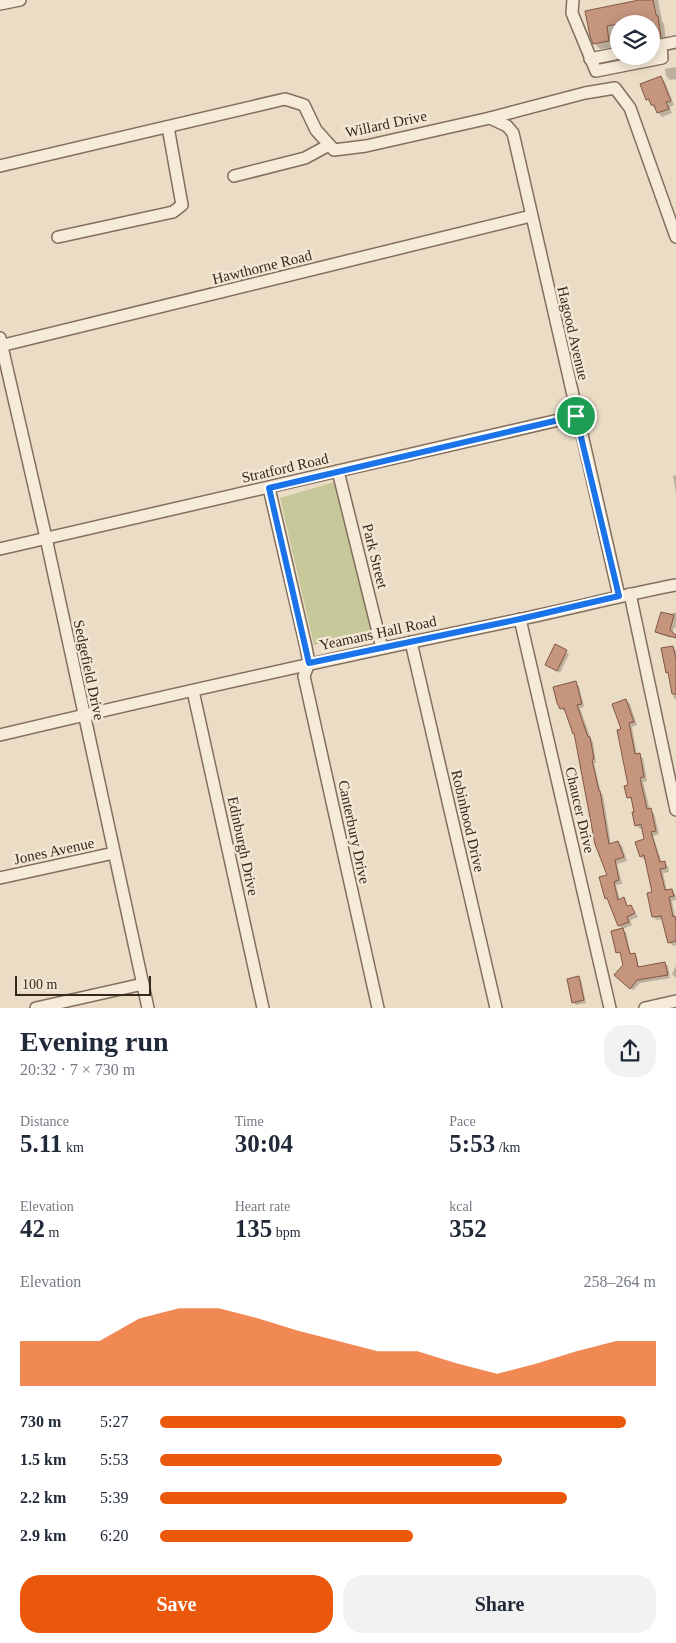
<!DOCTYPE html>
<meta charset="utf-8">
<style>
body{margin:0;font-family:"Times New Roman",serif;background:#f2f2f3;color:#1f2937;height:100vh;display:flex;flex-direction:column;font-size:19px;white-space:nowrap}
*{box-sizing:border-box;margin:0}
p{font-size:16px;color:#747a83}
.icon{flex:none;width:28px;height:28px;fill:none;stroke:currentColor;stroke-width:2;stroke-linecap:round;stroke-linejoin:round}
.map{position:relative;height:1008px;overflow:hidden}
.side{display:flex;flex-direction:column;background:#fff;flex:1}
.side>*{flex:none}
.controls{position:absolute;left:610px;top:15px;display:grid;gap:10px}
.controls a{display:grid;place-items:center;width:50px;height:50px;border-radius:50%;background:#fff;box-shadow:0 2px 12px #0003;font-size:25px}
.scale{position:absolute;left:15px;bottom:12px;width:136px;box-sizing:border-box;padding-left:5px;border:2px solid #36281f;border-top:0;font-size:14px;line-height:18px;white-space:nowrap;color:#36281f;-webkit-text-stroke:4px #f3e7d4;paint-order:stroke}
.pin{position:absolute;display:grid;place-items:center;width:42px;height:42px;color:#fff;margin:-21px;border:2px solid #fff;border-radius:50%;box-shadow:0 1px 5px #0007}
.round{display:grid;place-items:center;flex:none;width:52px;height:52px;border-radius:20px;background:#f2f2f3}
.summary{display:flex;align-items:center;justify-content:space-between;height:85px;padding:0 20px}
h1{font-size:28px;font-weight:700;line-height:38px}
.figures{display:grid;grid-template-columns:repeat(3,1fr);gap:8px;height:85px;padding:5px 20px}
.figures div{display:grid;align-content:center}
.figures b{font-size:25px;font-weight:700}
.figures small{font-size:14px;font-weight:400}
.figures p{font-size:14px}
.chart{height:140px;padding:10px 20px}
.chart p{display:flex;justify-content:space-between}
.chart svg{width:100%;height:90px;margin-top:5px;fill:#ea580c;opacity:.7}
.cta{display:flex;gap:10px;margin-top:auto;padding:10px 20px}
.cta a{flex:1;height:58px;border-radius:20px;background:#ea580c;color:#fff;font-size:20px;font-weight:700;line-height:58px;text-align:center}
.cta a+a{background:#f2f2f3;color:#1f2937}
ul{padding:0 20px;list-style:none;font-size:16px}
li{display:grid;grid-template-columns:80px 60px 1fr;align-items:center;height:38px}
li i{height:12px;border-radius:6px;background:#ea580c}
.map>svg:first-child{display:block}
.green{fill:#c7c89a}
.shadow{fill:#0003}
.building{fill:#c6957e;stroke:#825744}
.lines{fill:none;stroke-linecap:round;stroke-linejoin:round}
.minor-casing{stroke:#846e5d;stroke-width:14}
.minor{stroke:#f6ead8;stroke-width:11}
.route-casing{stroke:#fff;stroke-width:10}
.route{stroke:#1a73e8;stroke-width:6}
.labels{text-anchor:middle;stroke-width:5;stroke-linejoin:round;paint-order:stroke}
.street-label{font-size:15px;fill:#36281f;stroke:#f3e7d4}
</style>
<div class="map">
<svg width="676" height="1008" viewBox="0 0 676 1008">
<rect width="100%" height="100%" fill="#ebdcc5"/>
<path class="green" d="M338,481L374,631L314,645L280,498Z"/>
<g class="shadow">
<path d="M646,0H658L662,21L664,24L666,43L651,44V24H619V30L613,31L614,47L600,49L594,43L591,35Z"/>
<path d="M676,67V79L670,80L666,76L665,69Z"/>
<path d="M661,77L665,82L674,105L670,107L672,113L662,117L647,99Z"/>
<path d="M676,475V494L673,476Z"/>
<path d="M676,612V627L674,628L671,638L659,634L657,631L669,615Z"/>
<path d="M556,646L569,654L560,673L547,665Z"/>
<path d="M673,647L676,651V700L674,698L670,675L667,672Z"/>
<path d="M576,683L579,686L584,707L580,708L591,739L593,742L596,763H594L601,793L603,795L611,845L618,842L622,846L627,861L617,864L622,884L616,885L620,900L623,899L629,907L631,906L638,917L630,920L632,925L623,929L619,926L610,901L606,898L609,876L576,735L567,711H564L561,708Z"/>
<path d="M626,700L630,704L637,725L632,727L637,755H639L643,758L647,781L643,782L650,810L654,813L659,834L653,836L662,863H664L668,866L669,872L663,873L667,891L672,890L676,896V900L672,901L676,920V945L673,946L669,942L663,919L657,920L653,917V893L646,859L644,860L641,856L646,840L643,828L640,829L636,825L633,801L628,797L630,786L622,730Z"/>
<path d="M623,930L626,932L631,955L635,954L637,957L639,968L665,964L668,966L670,978L640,983L633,990L616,975L624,966L622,955L618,952Z"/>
<path d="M676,966V978L672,974Z"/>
<path d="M578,977L581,980L586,1003L576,1005L573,1002Z"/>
</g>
<g class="building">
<path d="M639,0H653L656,15L658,16L661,37L651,39V24H643L642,20L607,26L609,41L593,44L590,36L585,11Z"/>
<path d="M661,76L671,101L666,102L669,109L657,113L654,105H651L649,99L646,100L640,84Z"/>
<path d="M661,612L674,615L670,630L676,635V638L655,632Z"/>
<path d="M555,644L567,650L557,671L545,665Z"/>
<path d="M673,646L676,659V694H672L668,672L666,673L661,648Z"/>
<path d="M576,681L582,704L577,705L588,737H590L594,759L592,760L599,791H600L609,844L618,841L624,857L615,860L619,880L614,882L618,900L624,897L627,906L631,905L635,913L627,917L629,922L618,926L607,898L605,899L599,877L607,875L595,844L574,733L573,734L564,708L560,709L557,703L553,687Z"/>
<path d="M626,699L634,722L629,723L635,754L640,753L644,777L640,778L647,809L651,808L656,831L651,832L660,862L665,861L666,868L660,869L665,890L672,889L674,896L669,897L673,917L675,916L676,921V941L668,943L661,916L652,917L647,893L652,892L644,855L640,857L635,842L644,839L641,824L635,826L632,812H634L631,797L627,798L624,786L628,785L617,730L621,729L612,704Z"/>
<path d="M623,928L630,954L635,953L638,967L665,962L668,975L637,980L630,989L614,975L623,965L620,952L616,953L611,931Z"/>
<path d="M579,976L584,1000L572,1003L567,979Z"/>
</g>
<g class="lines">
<defs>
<g id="minor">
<path d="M573,0L572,13L596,71L662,58L661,46"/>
<path d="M0,4L20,0"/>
<path d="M651,47L676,42"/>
<path d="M590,59L619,53"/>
<path d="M490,118L507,126L513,133L619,596"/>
<path d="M0,166L285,99L304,105L316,130L334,150L366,146L490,118L585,93L615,88L630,108L676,237"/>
<path d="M234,176L305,158L329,145"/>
<path d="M58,237L173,212L182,205L168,127"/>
<path d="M0,338L46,538L148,1008"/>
<path d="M0,346L531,216"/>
<path d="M338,471L382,648"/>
<path d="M269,488L306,647L309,663L304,676L378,1008"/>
<path d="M0,549L576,416"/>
<path d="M630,594L676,810"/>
<path d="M520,619L610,1008"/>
<path d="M411,642L496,1008"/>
<path d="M193,691L263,1008"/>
<path d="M0,735C172,694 344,656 517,620C570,609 623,595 676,585"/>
<path d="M0,878L114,853"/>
<path d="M36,1008L143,984"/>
<path d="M645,1008L676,1001"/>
</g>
</defs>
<use href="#minor" class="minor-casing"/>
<use href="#minor" class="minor"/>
</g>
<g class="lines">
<defs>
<path id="route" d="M576,416L619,596L520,619L309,663L269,488Z"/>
</defs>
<use href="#route" class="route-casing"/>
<use href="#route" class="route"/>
</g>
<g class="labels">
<g class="street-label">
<text transform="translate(386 124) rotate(-12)" y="5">Willard Drive</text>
<text transform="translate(262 267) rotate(-14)" y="5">Hawthorne Road</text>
<text transform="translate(573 333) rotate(77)" y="5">Hagood Avenue</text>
<text transform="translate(285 468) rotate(-13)" y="5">Stratford Road</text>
<text transform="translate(375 556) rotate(76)" y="5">Park Street</text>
<text transform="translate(378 633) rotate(-12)" y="5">Yeamans Hall Road</text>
<text transform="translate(89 670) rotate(78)" y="5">Sedgefield Drive</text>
<text transform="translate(580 810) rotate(77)" y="5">Chaucer Drive</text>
<text transform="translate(468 821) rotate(77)" y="5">Robinhood Drive</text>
<text transform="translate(354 832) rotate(78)" y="5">Canterbury Drive</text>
<text transform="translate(243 846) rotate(78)" y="5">Edinburgh Drive</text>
<text transform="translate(54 851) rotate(-12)" y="5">Jones Avenue</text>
</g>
</g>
</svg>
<div class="controls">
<a><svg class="icon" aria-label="layers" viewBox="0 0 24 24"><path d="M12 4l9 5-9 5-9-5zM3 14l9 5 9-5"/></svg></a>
</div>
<div class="scale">100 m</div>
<div class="pin" style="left:576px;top:416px;background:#1e9e55"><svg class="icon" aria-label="arrive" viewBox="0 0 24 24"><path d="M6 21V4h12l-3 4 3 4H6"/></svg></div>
</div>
<section class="side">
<div class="summary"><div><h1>Evening run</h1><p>20:32 · 7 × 730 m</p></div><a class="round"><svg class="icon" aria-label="share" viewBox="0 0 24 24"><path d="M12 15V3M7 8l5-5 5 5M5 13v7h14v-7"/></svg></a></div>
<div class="figures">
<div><p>Distance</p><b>5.11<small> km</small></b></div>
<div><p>Time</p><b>30:04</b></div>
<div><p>Pace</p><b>5:53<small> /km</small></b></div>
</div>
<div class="figures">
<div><p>Elevation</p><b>42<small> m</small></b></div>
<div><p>Heart rate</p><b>135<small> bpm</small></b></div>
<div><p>kcal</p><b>352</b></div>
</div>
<div class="chart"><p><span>Elevation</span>258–264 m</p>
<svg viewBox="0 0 160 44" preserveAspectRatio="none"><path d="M0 44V22L10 22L20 22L30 11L40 6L50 6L60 11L70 17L80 22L90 27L100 27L110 33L120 38L130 33L140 27L150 22L160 22V44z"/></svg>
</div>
<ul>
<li><b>730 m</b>5:27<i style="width:94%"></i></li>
<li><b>1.5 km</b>5:53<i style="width:69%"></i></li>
<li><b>2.2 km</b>5:39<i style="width:82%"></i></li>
<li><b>2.9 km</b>6:20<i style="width:51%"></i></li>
</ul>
<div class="cta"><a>Save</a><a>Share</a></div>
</section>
